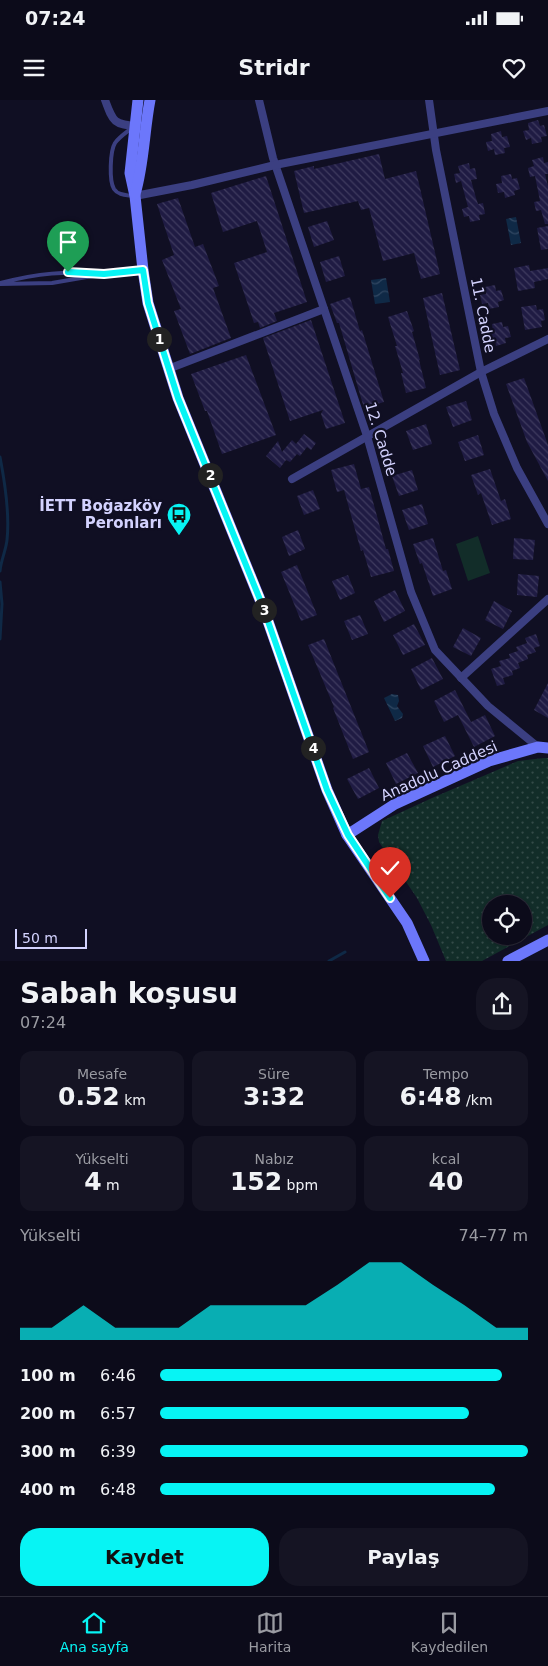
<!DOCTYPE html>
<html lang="tr">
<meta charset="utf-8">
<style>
body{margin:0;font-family:"DejaVu Sans",sans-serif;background:#151423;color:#f1f3f6;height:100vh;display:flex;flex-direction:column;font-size:19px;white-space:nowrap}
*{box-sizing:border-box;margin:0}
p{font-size:16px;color:#9a9ba2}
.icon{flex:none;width:28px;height:28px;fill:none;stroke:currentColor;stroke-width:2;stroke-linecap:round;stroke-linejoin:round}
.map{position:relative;height:861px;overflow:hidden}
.sheet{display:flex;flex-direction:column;background:#0c0b1a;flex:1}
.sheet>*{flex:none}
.tools{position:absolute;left:482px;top:795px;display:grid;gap:10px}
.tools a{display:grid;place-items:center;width:50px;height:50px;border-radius:50%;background:#0c0b1a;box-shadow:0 1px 4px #0004,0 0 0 1px #2c2b39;font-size:25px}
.scale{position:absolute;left:15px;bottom:12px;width:72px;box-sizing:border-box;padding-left:5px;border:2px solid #d3d2fe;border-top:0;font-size:14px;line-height:18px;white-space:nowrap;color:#d3d2fe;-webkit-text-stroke:4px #100f23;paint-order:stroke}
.pin{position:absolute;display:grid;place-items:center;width:42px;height:42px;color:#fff;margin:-51px -21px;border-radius:50% 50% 50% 0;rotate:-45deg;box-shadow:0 0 5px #0007}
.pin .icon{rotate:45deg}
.km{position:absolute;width:25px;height:25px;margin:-12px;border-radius:50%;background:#222;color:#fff;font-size:14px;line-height:25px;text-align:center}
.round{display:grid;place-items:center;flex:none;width:52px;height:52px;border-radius:20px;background:#151423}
.headline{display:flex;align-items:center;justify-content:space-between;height:85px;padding:0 20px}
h1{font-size:28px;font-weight:700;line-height:38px}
.figures{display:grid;grid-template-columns:repeat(3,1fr);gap:8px;height:85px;padding:5px 20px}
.figures div{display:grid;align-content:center;border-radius:12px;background:#151423;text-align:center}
.figures b{font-size:25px;font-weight:700}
.figures small{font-size:14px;font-weight:400}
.figures p{font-size:14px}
.chart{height:140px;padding:10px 20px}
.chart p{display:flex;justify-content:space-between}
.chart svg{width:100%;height:90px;margin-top:5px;fill:#07f4f4;opacity:.7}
.button{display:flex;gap:10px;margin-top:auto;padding:10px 20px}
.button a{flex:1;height:58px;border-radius:20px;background:#07f4f4;color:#111;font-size:20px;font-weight:700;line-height:58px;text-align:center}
.button a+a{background:#151423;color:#f1f3f6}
ul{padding:0 20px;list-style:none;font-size:16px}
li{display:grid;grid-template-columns:80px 60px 1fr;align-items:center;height:38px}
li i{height:12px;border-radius:6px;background:#07f4f4}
.status{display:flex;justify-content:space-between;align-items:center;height:35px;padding:0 25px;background:#0c0b1a;direction:ltr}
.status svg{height:14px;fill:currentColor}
header{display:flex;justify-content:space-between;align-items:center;height:65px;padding:0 20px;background:#0c0b1a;font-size:22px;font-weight:700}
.tabs{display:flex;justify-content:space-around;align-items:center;height:70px;border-top:1px solid #2c2b39;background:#0c0b1a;font-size:14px;color:#9a9ba2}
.tabs a{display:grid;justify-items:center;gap:2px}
.tabs .selected{color:#07f4f4}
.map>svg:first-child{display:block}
.grass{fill:#122d29}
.park{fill:url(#park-dots);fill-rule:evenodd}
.water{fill:url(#water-waves)}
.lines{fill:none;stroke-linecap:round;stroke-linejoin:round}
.stream{stroke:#0f2946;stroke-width:3}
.building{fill:url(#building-back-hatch)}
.lane{stroke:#3b3f81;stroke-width:4}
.street{stroke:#3b3f81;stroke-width:8}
.secondary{stroke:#6c77fb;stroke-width:11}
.route-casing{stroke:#fff;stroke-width:10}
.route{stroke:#07f4f4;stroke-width:6}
.labels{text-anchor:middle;stroke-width:4.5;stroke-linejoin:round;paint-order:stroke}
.street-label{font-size:15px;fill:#d3d2fe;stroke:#100f23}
.poi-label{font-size:15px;font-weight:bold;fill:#d3d2fe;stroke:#100f23;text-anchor:end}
</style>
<div class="status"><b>07:24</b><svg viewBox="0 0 49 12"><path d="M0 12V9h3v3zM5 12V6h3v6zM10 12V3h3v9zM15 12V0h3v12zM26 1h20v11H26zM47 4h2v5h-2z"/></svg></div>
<header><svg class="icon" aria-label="menu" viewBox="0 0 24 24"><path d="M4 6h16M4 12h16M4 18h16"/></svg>Stridr<svg class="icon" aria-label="heart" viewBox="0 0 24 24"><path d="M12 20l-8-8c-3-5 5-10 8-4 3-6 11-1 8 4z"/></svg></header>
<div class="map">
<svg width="548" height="861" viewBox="0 0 548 861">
<defs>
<pattern id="park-dots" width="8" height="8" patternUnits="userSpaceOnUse" patternTransform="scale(1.25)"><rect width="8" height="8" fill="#122d29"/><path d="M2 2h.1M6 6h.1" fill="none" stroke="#344b49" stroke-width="1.8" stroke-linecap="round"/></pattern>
<pattern id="water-waves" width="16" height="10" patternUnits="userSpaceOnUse" patternTransform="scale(1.25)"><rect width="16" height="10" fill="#0f2946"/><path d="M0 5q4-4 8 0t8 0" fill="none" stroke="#314762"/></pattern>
<pattern id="building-back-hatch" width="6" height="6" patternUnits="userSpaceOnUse" patternTransform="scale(1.25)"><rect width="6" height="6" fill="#1f1b43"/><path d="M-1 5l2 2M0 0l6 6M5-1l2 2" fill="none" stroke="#3f3b5f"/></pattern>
</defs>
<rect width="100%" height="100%" fill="#100f23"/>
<path class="grass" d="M478,436L490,473L468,481L456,444Z"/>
<path class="park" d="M544,658H548V825L482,861H446L431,825L417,798L379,742L378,735L382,721L432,698L518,661ZM491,804H524V836H491Z"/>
<g class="water">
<path d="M516,117L521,143L511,145L506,119Z"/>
<path d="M386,178L390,202L375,204L371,180Z"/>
<path d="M392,594L398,595L399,601L397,606L403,614L402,618L395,621L384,598Z"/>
</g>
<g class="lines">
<g class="stream">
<path d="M0,357C5,383 10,413 7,440C6,450 1,460 0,471"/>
<path d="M0,482L2,504L0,539"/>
<path d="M329,861L345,852"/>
</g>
</g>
<g class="building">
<path d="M538,20L540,26L544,25L547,36L541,37L542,42L532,44L531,38L526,40L523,31L529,30L528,23Z"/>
<path d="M501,31L502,37L507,36L510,47L504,48L505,53L495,55L494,49L488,51L486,42L492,41L491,34Z"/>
<path d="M379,54L385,79L416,71L440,174L421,179L414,153L383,161L369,108L361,110L358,101L304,113L294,71L314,66V69Z"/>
<path d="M543,57L544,63L548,62V74H545L548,86V124H545L541,110L536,111L534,102L540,101L535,76L530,77L528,68L534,66L532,60Z"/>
<path d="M469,63L470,69L475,68L477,79L471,80L476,98L478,104L483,103L485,114L479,115L480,120L470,122L469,116L464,117L462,109L468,107L461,81L456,83L454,74L460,73L458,66Z"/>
<path d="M511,74L512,79L517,78L520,89L514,91L515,95L505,98L504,92L498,93L496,84L502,83L501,76Z"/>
<path d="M266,76L307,202L274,213L277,221L260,228L258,222L254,223L234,163L267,152L257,121L223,132L211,93Z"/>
<path d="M178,98L195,147L203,144L219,186L213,188L231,238L190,254L174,211L181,209L162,160L174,155L157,104Z"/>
<path d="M327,121L334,140L314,147L308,127Z"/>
<path d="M548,126V149L541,150L537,128Z"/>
<path d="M339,156L345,176L326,182L320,162Z"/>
<path d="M529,165L530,171L548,168V179L534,182L535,188L518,191L514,168Z"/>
<path d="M495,185L496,191L501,190L504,200L498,202L499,207L489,209L488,203L482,204L480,195L486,194L485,187Z"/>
<path d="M442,193L460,270L440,275L423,198Z"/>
<path d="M350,197L360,231L362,230L384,302L364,308L339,223H337L330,204Z"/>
<path d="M536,205L537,210L543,209L545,220L541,221L542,227L525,230L521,207Z"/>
<path d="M407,211L414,231L412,232L420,260H419L426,288L406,293L401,273H403L395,246H397L388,217Z"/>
<path d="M311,220L345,323L326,329L321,314L323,310L290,321L263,238Z"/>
<path d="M502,222L503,227L508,226L511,237L505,238L506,243L496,246L495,240L489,241L487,232L493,231L492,224Z"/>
<path d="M246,255L276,335L222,354L207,311H205L191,274Z"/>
<path d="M524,278L548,345V381L527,342L506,284Z"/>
<path d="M466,301L472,320L453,327L446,307Z"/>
<path d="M426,324L432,344L413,350L406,331Z"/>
<path d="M304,334L316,343L311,350L307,347L300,356L297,354L290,362L286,360L280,368L266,356L278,341L282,352L292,340L296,344Z"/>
<path d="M478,335L484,355L465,361L458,342Z"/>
<path d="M354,364L361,389L369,387L386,449H388L394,471L371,477L363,450L361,451L344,390L337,392L331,370Z"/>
<path d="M490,369L501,401L505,399L511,419L492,425L481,393L478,395L471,375Z"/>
<path d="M412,370L418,390L399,396L392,376Z"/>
<path d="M313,390L320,409L304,415L297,396Z"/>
<path d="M422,404L428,424L409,430L402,410Z"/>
<path d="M298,430L305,449L289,456L282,437Z"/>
<path d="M433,438L443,471L446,470L452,489L433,496L422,463L420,464L413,444Z"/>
<path d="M514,438L535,440L533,460L513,459Z"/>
<path d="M297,465L317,515L301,521L281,472Z"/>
<path d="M518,474L539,476L537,497L517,495Z"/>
<path d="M348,475L355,493L340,500L332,481Z"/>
<path d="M395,490L405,511L384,522L374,501Z"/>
<path d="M494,501L512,511L503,529L485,520Z"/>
<path d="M360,515L368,534L352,540L344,521Z"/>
<path d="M414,524L425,545L403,555L393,535Z"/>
<path d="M463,528L481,538L471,556L453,547Z"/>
<path d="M536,534L540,546L534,548L536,552L527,555L528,559L518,563L520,568L512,571L513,575L503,578L505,584L497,586L491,569L501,566L499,561L510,558L509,554L518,551L516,547L527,543L525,538Z"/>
<path d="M324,539L369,652L353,659L333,608L334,607L308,545Z"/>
<path d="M432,558L443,579L421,590L411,569Z"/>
<path d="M548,583V618L534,610Z"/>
<path d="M455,590L471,622L485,615L495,636L474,647L458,615L444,622L434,601Z"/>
<path d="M445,636L455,656L433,667L423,646Z"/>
<path d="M407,653L418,673L396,684L386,663Z"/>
<path d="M369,668L379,688L358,699L347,679Z"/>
</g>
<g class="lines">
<g class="lane">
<path d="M132,96C125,95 118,95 114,89C109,81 110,51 115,43C119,37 127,32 133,27"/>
<path d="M104,174L140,171"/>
<path d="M0,183C39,173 64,171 104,174L52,183L0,184"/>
</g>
<g class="street">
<path d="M105,0C113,22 114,25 138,26"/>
<path d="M259,0L273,58L367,336L411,492L435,550L488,606L538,647"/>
<path d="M429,0L436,50L481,272L494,314L517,368L548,424"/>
<path d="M135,96L192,85L275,65L548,11"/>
<path d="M168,269L324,209"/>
<path d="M292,379L481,272L548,239"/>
<path d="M461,578L548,499"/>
</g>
<g class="secondary">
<path d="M138,0L130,73L135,96L143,170L148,203L178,298L263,507L327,690L347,735L407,823L424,861"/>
<path d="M135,94C144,64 144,31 150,0"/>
<path d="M347,735L395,704L489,661L538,647L548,648"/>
<path d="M508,861L548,840"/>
</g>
</g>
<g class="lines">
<defs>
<path id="route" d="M68,172L104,174L143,170L148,203L178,298L263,507L327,690L348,735L390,798"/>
</defs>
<use href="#route" class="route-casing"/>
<use href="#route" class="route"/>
</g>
<defs>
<symbol id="bus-pin" viewBox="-11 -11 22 30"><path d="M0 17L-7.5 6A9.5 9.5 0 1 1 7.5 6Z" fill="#07f4f4" stroke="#100f23"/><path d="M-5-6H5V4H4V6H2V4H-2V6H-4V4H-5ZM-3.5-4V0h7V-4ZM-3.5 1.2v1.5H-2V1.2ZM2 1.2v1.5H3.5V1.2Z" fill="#111"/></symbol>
</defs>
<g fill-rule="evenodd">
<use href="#bus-pin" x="165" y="401" width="28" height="38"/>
</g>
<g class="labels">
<g class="street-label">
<text transform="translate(483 215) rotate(79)" y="5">11. Cadde</text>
<text transform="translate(381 339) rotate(73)" y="5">12. Cadde</text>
<text transform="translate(439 671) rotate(-24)" y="5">Anadolu Caddesi</text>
</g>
<g class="poi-label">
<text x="162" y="411">İETT Boğazköy<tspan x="162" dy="17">Peronları</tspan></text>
</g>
</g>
</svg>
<div class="tools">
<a><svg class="icon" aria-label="locate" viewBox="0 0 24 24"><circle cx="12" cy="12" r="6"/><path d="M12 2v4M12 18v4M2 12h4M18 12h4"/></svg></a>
</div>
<div class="scale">50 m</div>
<div class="pin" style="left:68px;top:172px;background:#1e9e55"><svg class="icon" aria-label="arrive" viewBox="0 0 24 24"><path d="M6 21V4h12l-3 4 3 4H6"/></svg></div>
<div class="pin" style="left:390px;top:798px;background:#d93025"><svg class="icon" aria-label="check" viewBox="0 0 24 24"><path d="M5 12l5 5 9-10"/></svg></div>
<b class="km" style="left:159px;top:239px">1</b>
<b class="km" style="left:210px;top:375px">2</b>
<b class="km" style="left:264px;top:510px">3</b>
<b class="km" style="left:313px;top:648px">4</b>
</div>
<section class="sheet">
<div class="headline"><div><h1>Sabah koşusu</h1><p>07:24</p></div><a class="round"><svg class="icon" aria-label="share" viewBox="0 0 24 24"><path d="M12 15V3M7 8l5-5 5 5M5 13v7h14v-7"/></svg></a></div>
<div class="figures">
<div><p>Mesafe</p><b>0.52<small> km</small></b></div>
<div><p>Süre</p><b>3:32</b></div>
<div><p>Tempo</p><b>6:48<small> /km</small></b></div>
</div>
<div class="figures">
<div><p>Yükselti</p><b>4<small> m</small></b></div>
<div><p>Nabız</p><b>152<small> bpm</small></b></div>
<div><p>kcal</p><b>40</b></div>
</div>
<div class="chart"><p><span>Yükselti</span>74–77 m</p>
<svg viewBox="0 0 160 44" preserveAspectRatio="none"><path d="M0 44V38L10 38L20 27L30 38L40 38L50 38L60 27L70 27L80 27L90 27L100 17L110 6L120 6L130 17L140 27L150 38L160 38V44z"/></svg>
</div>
<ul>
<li><b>100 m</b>6:46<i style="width:93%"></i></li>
<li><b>200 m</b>6:57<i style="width:84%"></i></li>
<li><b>300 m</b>6:39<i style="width:100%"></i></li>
<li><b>400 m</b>6:48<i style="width:91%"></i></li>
</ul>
<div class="button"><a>Kaydet</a><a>Paylaş</a></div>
</section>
<nav class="tabs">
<a class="selected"><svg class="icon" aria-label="home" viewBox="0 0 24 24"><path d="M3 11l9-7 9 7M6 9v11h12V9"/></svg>Ana sayfa</a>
<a><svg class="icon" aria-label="map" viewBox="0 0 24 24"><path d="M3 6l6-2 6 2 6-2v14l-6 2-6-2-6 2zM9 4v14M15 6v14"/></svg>Harita</a>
<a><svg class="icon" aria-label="saved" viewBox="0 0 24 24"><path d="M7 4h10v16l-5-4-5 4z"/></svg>Kaydedilen</a>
</nav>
